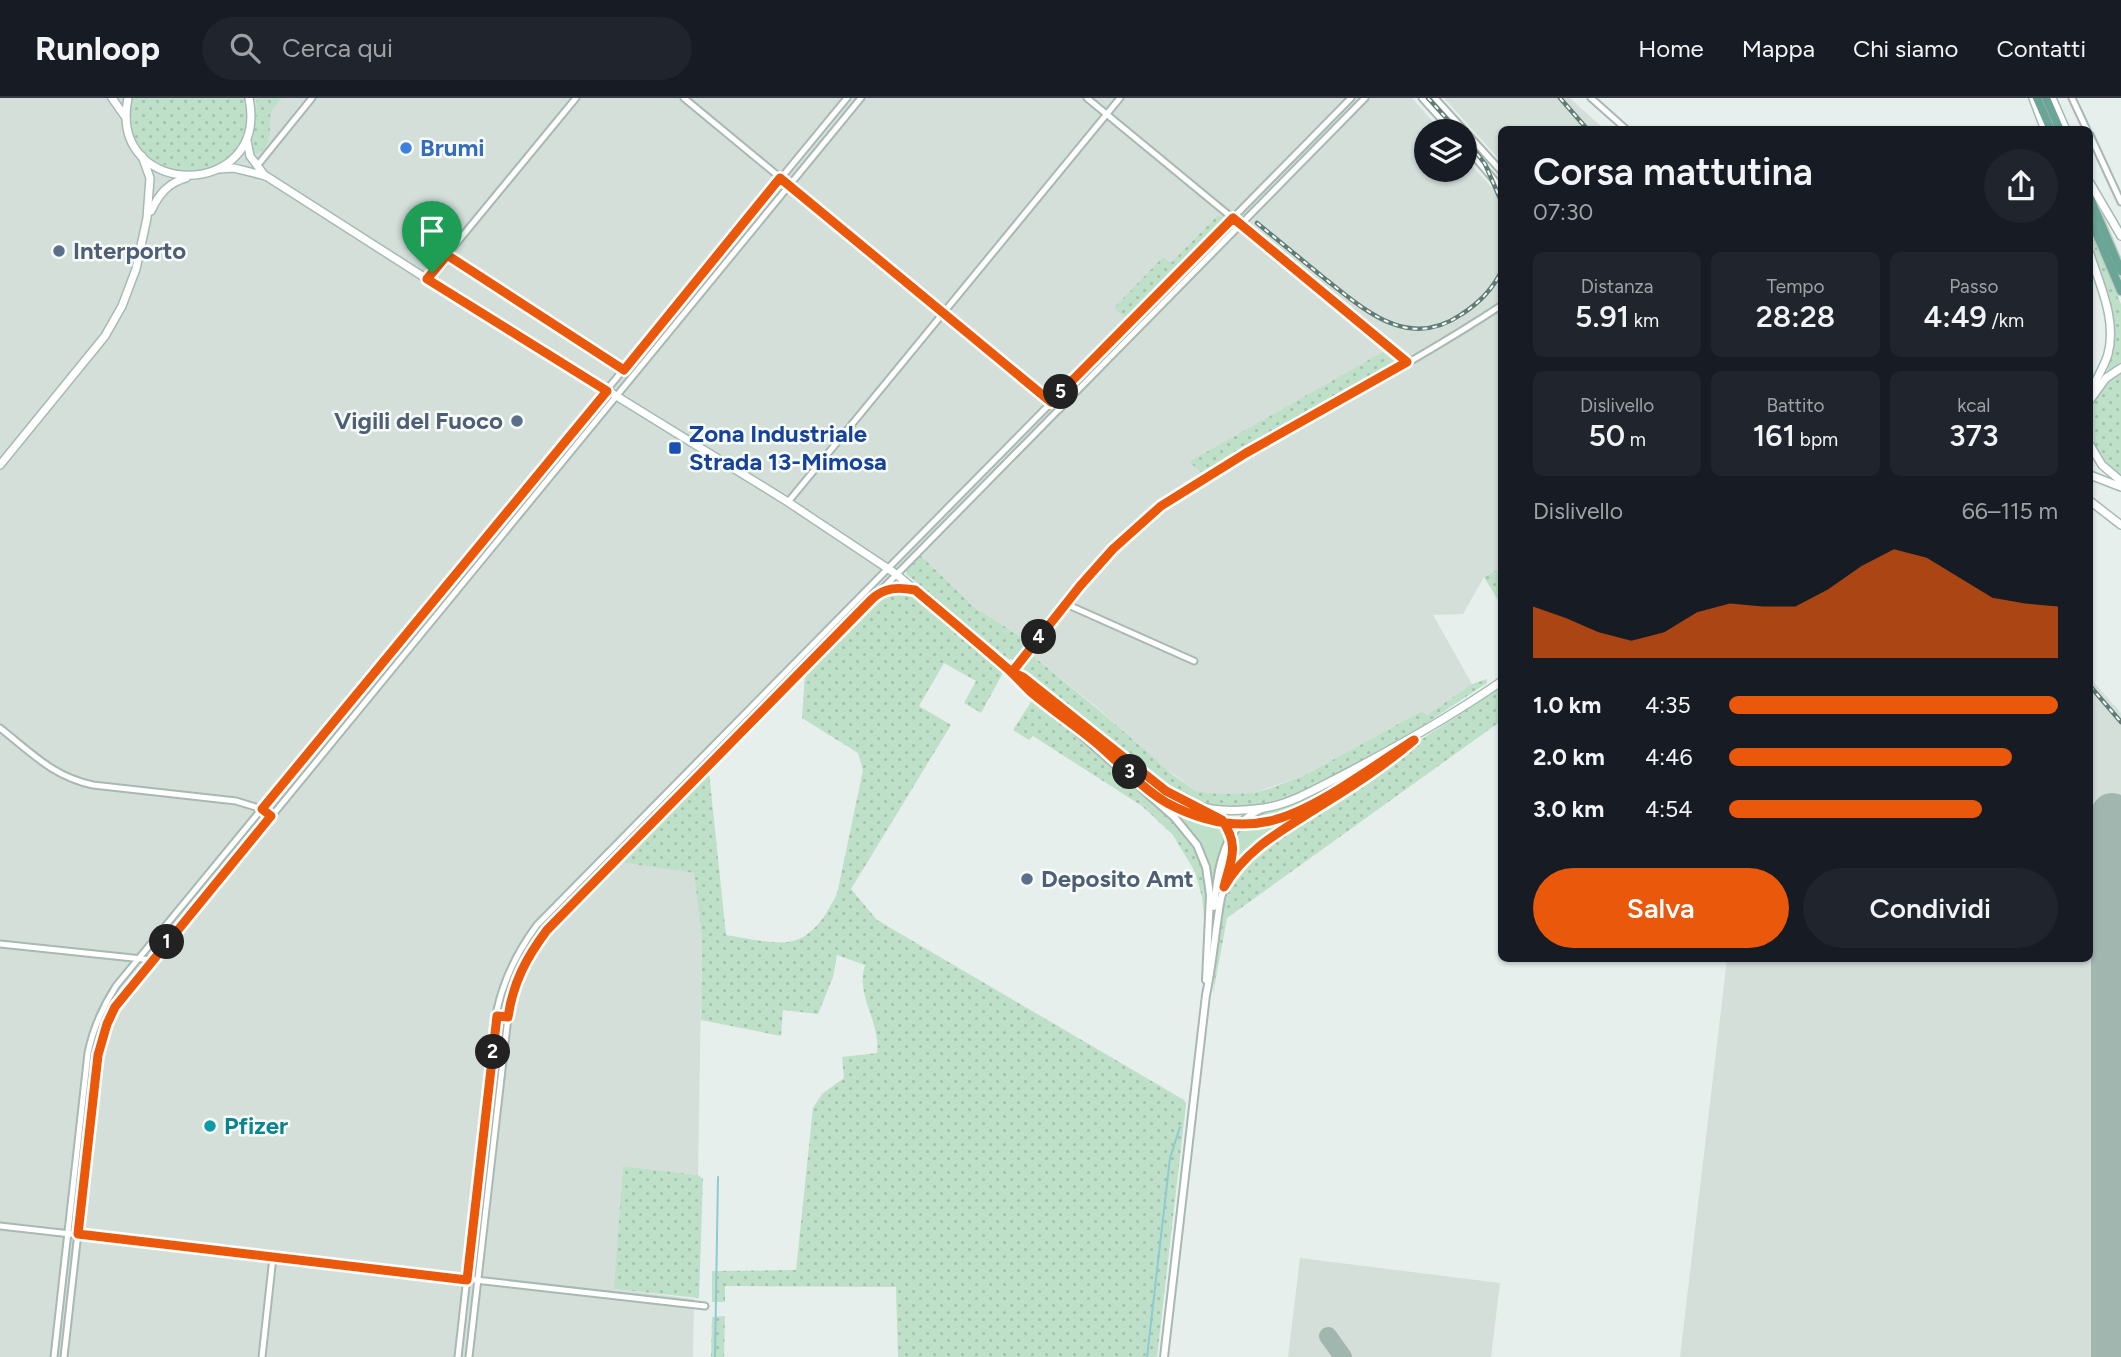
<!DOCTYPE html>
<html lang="it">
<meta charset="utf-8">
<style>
body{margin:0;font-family:Figtree,sans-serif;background:#20242c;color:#f1f3f6;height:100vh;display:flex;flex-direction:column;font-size:26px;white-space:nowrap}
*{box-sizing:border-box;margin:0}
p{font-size:23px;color:#9ea1a6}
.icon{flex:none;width:38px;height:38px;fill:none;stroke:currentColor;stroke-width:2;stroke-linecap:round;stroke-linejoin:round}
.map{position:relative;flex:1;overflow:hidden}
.side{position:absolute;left:1498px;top:28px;width:595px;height:836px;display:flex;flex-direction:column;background:#171b24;border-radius:10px;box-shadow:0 2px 5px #0004}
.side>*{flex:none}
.fabs{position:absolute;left:1414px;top:21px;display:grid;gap:14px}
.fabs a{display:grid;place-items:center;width:63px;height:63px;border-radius:50%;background:#171b24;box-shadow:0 2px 5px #0004;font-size:35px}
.pin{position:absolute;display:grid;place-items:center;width:60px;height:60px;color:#fff;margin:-72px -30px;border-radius:50% 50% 50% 0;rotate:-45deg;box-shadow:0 0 7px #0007}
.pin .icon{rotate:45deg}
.km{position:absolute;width:35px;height:35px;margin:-18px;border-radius:50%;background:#222;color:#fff;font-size:19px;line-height:35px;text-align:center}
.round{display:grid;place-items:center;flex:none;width:74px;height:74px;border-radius:37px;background:#20242c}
.headline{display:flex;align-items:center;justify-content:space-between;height:119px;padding:0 35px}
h1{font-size:38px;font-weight:600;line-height:52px}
.figures{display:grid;grid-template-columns:repeat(3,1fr);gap:10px;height:119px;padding:7px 35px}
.figures div{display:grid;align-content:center;border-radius:10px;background:#20242c;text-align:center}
.figures b{font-size:30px;font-weight:600}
.figures small{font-size:19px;font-weight:400}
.figures p{font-size:19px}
.chart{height:196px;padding:14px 35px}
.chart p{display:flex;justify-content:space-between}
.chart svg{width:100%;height:126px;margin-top:7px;fill:#ea580c;opacity:.7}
.button{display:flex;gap:14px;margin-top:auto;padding:14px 35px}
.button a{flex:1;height:80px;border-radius:42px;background:#ea580c;color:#fff;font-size:28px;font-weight:600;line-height:80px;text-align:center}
.button a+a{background:#20242c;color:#f1f3f6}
ul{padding:0 35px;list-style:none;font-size:23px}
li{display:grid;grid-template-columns:112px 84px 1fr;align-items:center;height:52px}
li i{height:18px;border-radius:9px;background:#ea580c}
header{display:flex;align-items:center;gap:42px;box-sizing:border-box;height:98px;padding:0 35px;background:#171b24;border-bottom:2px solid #363941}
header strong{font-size:33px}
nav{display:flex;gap:38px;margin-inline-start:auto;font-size:24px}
.search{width:490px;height:63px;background:#20242c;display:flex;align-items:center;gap:18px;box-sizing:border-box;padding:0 24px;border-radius:38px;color:#9ea1a6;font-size:26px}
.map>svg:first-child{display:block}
.built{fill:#d4dfda}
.grass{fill:url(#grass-dots)}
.garden{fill:#bfe0c8}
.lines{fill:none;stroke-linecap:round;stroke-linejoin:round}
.stream{stroke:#8ec9d4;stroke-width:2}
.taxiway{stroke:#a2b6b0;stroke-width:18}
.runway{stroke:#a2b6b0;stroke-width:42}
.minor-casing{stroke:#a8b8b2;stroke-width:9}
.tertiary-casing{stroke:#a8b8b2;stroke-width:10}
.secondary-casing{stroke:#a4bbb3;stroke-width:10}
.primary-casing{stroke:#c2cac8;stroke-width:11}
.minor{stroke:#fff;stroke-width:5}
.tertiary{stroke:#fff;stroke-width:6}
.secondary{stroke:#fff;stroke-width:7}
.primary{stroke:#6aa596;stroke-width:8}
.rail-casing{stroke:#5f7d75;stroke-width:4.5}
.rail{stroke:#f7fbf9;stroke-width:2;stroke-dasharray:5;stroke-linecap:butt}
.secondary-bridge-casing{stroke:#a4bbb3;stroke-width:10;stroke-linecap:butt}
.secondary-bridge{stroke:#fff;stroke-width:7}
.route-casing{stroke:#fff;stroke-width:14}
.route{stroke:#ea580c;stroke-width:9}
.shop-dot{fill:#3f7fe0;stroke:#f7fbf9;stroke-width:2.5}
.service-dot{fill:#5c6f8a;stroke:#f7fbf9;stroke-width:2.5}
.transit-dot{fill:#1a4fb4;stroke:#f7fbf9;stroke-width:2.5}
.culture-dot{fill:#0f9aa8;stroke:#f7fbf9;stroke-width:2.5}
.labels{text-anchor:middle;stroke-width:5;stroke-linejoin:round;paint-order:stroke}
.shop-label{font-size:24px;font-weight:bold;fill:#366cbe;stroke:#f7fbf9;text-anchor:start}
.service-label{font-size:24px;font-weight:bold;fill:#4e5e75;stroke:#f7fbf9;text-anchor:start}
.transit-label{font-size:24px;font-weight:bold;fill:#164399;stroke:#f7fbf9;text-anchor:start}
.culture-label{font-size:24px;font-weight:bold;fill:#0d838f;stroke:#f7fbf9;text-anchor:start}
</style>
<header>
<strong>Runloop</strong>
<div class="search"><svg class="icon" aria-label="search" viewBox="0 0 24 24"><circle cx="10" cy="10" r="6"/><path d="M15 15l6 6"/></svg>Cerca qui</div>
<nav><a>Home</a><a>Mappa</a><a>Chi siamo</a><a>Contatti</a></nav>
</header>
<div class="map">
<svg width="2121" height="1259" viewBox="0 0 2121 1259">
<defs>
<pattern id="grass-dots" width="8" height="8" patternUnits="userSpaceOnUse" patternTransform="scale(1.75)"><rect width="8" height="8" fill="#bfe0c8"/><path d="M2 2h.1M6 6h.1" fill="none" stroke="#a4c1ad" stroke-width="1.8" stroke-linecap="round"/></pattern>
</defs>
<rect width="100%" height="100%" fill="#e6efeb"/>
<g class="built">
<path d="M0,0H1412L1441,33H1426V72H1465V60L1494,92L1502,105L1501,470L1484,479L1463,516L1433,517L1472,586L1427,617L1422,613L1303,678L1253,695L1220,696L1196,693L1153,661L1100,612L1032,557L1026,542L974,509L919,456L884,496L620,763L694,775L696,782L702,838L698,1077L623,1068L615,1191L694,1201L693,1259H0Z"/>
<path d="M1444,0H1570L1604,31L1502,32L1501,63Z"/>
<path d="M2090,580L2121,615V1259H1680L1727,861H2090Z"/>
<path d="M1300,1160L1500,1185L1491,1259H1288Z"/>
</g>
<g class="grass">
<path d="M133,0H244C265,99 109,92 133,0Z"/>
<path d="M256,0H282C279,4 273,9 271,14C267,32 276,46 256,56L253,54C251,36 259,19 256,0Z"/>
<path d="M1217,118H1222L1224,120L1222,124L1126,220L1114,210L1163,159L1171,165Z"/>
<path d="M2090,133L2121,206V265L2107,275C2109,261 2116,248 2115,233C2113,198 2090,167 2090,133Z"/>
<path d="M1383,254L1396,265L1203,376L1189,364Z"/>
<path d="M2121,274V378L2103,362L2102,357H2100C2079,320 2092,294 2121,274Z"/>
<path d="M919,456L974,509L1026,542L1028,546L1014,562L1008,561L906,476L909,468Z"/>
<path d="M1501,470V507L1484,479Z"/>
<path d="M898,492L905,493L1003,575L981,615L964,605L976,583L944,565L919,608L951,627L851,791L877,822L1184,1002L1186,1006L1157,1259H898L896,1189L725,1188V1204H712V1173L796,1172L813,1010L822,996L844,980L842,959L877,955C881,924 855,898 865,867L837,857L833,879L818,916L783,912L781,938L701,922L702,838L694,775L619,764L709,674L726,837C786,847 806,857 837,796L863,672L858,655L802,620L805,576L884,496Z"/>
<path d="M1032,557L1100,613L1173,677L1196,693L1220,696L1253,695L1268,691L1303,678L1422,613L1427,617L1472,586L1487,581V585C1412,633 1272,743 1181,699C1159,688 1138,665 1119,649C1091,625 1061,603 1031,581L1022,570Z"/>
<path d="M1501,589V623L1227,820L1213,896C1216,867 1218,800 1233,777C1240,766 1251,757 1260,748Z"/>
<path d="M1033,601L1179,727C1183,733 1189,739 1193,745C1207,767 1212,804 1205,829L1202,799L1195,774L1173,737L1142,708L1033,638L1029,642L1013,632Z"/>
<path d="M623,1068L698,1077L703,1081L699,1200L614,1191Z"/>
<path d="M725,1218L724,1259H711L712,1219Z"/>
</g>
<g class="garden">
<path d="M1356,674L1309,703L1310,711L1231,771L1233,739L1247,722L1329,688Z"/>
<path d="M1163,706C1183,716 1201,726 1224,728L1229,739L1217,763L1213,796L1208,766Z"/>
</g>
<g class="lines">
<g class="stream">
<path d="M715,1259L718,1079"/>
<path d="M1147,1259L1170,1060L1180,1029"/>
</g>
<g class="taxiway">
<path d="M2113,821L2121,803"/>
<path d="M2112,1111L2113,1089L2121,1064"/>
<path d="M1328,1238L1343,1259"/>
</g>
<path class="runway" d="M2112,716V1259"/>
<defs>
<g id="minor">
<path d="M684,0L1060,311"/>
<path d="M1087,0L1407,264"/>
<path d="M1422,0L1452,33"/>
<path d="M1435,0L1502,74"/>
<path d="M1591,0L1627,32"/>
<path d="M2072,0L2087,32"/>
<path d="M2090,37L2121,104"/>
<path d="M1465,48L1502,91"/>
<path d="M257,68L312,0"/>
<path d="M447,157L624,272"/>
<path d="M427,181L576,0"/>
<path d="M788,404L1120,0"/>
<path d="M880,494L895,490L914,492"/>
<path d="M1066,506L1194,563"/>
<path d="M1012,574C1057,515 1102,453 1161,408C1199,379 1244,357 1285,334C1358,293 1432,253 1502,207"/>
<path d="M0,630C32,655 52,678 93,687L236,703L262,711L271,718"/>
<path d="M0,846L152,862"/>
<path d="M0,1128L705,1208"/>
<path d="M54,1259L88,955C93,930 102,910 116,888L847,0"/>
<path d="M64,1259L98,957L106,926L115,909L861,0"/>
<path d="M262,1259L273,1159"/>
<path d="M458,1259L497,912C504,880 517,854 537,827L1351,0"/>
<path d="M469,1259L508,919C513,885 526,860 547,832L1365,0"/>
</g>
<g id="tertiary">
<path d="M1076,632L1175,720L1197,747L1206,769L1210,797L1206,882"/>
<path d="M1229,781L1238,767L1260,746L1399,655"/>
<path d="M1214,809C1218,773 1222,727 1262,711"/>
<path d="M1164,1259L1206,897C1213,865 1215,832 1221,800C1225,784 1236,764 1233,747C1230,725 1216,718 1197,710"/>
</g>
<g id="secondary">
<path d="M112,0L126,20"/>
<path d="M128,0C107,103 270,103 249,0"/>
<path d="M2033,0L2045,32"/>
<path d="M2052,0L2066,32"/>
<path d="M247,43L250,58L265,78"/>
<path d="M219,71L234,70L266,78L427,181L788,404L896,476L1012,574L1029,592L1092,641L1159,699"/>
<path d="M2090,85L2121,138"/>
<path d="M151,113C159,96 168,85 186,80"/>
<path d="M2090,156C2100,188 2117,222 2108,256C2104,270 2095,282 2090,296"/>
<path d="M2090,302L2106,280L2121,270"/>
<path d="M2090,347L2102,367L2121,383"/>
<path d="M0,367L105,238L122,208L136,171L147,120L150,80L142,58"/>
<path d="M2090,377L2121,389"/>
<path d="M2090,403L2121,427"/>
<path d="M1013,575L1023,579L1166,693C1198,714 1227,715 1264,710C1290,706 1316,691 1339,679C1395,650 1450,619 1502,583"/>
<path d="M1310,707L1410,645"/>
</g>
<g id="primary">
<path d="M2037,0L2051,32"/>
<path d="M2046,0L2060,32"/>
<path d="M2090,100L2121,173"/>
<path d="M2090,120L2121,193"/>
</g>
</defs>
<use href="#minor" class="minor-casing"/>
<use href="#tertiary" class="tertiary-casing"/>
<use href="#secondary" class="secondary-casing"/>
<use href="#primary" class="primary-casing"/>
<use href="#minor" class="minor"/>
<use href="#tertiary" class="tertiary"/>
<use href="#secondary" class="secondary"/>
<use href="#primary" class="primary"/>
<defs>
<g id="rail">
<path d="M1428,0L1458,33"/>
<path d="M1560,0L1588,32"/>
<path d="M1465,40L1485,66L1502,105"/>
<path d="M1257,125C1279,143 1302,162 1324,180C1366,213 1408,253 1462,216C1479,205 1493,191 1502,172"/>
<path d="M2090,588L2121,624"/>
</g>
</defs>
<use href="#rail" class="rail-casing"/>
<use href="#rail" class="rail"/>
<defs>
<path id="secondary-bridge" d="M1159,699C1205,731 1260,733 1310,707"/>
</defs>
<use href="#secondary-bridge" class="secondary-bridge-casing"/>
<use href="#secondary-bridge" class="secondary-bridge"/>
</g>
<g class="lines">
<defs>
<path id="route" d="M432,175L427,181L607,293L262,711L271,718L115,909L107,926L98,957L78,1136L467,1182L497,918L508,919C513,885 526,860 547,832L872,501C885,489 898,489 915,492C946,518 977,544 1008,571C1016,578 1023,587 1031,594C1051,611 1073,626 1094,643C1118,663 1140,689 1167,705C1199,722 1235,731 1270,723C1315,713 1374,667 1414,642C1384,668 1351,689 1317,710C1281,733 1246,751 1224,789C1231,761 1240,748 1222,722L1166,693L1023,579L1012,574L1080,488L1113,451L1161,408L1246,355L1407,264L1233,120L1051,304L780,80L624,272L447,157L432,175"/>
</defs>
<use href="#route" class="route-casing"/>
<use href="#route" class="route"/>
</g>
<circle class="shop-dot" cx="406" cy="50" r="7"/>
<g class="service-dot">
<circle cx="59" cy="153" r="7"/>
<circle cx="517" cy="323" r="7"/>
<circle cx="1027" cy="781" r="7"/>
</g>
<rect class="transit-dot" x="668" y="343" width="14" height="14" rx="3.5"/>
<circle class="culture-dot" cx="210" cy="1028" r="7"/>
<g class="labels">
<g class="shop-label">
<text x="420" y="58">Brumi</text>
</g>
<g class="service-label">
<text x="73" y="161">Interporto</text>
<text x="503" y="331" text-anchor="end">Vigili del Fuoco</text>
<text x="1041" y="789">Deposito Amt</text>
</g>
<g class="transit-label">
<text x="689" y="344">Zona Industriale<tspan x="689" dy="28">Strada 13-Mimosa</tspan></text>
</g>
<g class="culture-label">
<text x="224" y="1036">Pfizer</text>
</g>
</g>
</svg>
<div class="fabs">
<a><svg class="icon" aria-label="layers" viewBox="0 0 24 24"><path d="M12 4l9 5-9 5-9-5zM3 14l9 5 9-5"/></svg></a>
</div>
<div class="pin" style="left:432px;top:175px;background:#1e9e55"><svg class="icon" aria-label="arrive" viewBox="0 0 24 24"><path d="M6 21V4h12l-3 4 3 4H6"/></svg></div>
<b class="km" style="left:167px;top:844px">1</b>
<b class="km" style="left:493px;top:954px">2</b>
<b class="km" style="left:1130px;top:674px">3</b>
<b class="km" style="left:1039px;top:539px">4</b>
<b class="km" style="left:1061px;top:294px">5</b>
<section class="side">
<div class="headline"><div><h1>Corsa mattutina</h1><p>07:30</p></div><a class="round"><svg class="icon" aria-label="share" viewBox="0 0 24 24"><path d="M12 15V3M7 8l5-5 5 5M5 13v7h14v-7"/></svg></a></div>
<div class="figures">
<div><p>Distanza</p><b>5.91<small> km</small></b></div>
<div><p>Tempo</p><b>28:28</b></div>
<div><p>Passo</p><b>4:49<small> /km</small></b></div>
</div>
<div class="figures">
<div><p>Dislivello</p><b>50<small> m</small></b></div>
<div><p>Battito</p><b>161<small> bpm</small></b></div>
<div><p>kcal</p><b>373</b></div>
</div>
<div class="chart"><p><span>Dislivello</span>66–115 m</p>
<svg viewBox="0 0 160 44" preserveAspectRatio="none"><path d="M0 44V26L10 30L20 35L30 38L40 35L50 28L60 25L70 26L80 26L90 20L100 12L110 6L120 9L130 16L140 23L150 25L160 26V44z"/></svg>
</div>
<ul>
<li><b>1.0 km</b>4:35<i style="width:100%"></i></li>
<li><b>2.0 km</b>4:46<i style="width:86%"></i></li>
<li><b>3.0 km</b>4:54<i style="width:77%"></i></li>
</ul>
<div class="button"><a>Salva</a><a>Condividi</a></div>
</section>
</div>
